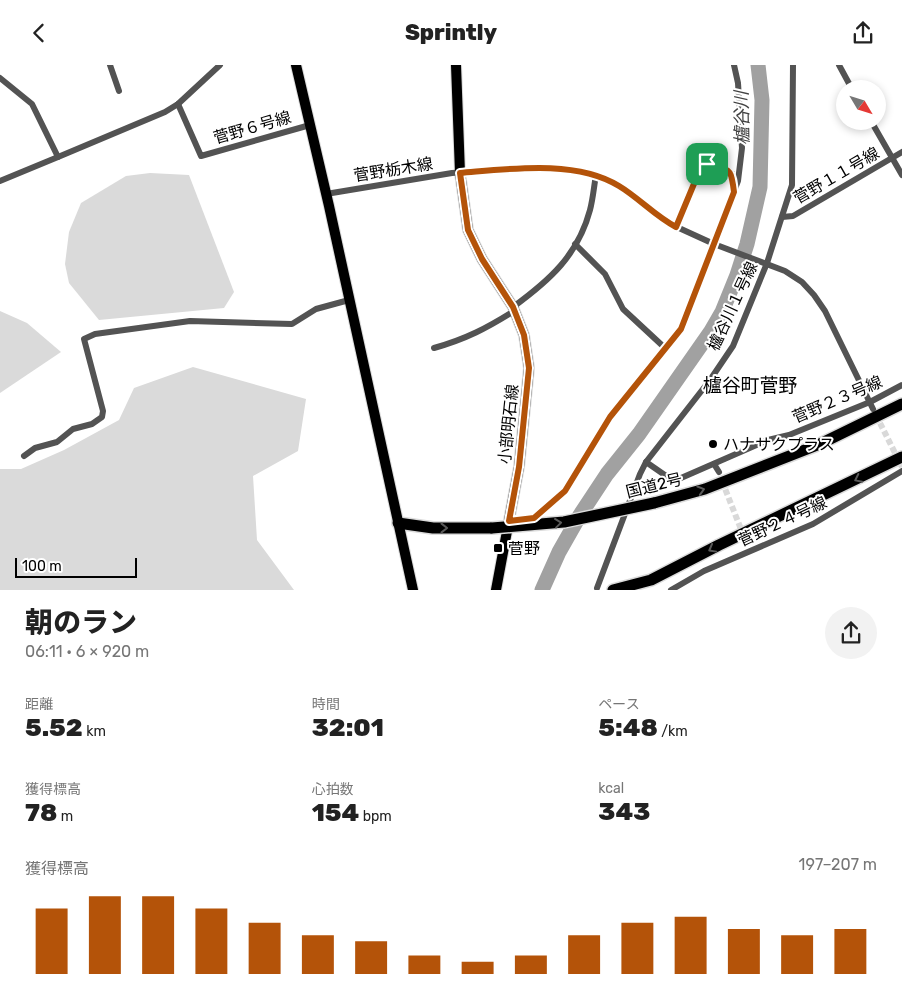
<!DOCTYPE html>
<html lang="ja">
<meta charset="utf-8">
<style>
body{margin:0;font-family:Rubik,"Noto Sans JP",sans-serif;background:#f2f2f2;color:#222;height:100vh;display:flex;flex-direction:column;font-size:19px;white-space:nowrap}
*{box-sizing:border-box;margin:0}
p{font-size:16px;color:#767676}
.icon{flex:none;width:28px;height:28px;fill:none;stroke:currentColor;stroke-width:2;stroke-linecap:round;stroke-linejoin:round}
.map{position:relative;height:525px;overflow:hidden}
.sheet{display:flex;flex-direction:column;background:#fff;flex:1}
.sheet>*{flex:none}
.needle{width:32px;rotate:128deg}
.buttons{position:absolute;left:836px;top:15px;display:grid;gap:10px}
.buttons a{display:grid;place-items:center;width:50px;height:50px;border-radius:50%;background:#fff;box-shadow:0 2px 8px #0003;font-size:25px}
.scale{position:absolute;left:15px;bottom:12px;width:122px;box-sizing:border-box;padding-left:5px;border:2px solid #000;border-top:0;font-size:14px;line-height:18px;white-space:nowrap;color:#000;-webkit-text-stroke:4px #fff;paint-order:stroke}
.pin{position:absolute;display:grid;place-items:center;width:42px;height:42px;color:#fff;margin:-21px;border-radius:10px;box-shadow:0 2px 8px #0006}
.round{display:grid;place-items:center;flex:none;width:52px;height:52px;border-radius:26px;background:#f2f2f2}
.overview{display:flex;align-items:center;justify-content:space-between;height:85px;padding:0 25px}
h1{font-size:28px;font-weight:800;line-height:38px}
.stats{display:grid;grid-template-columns:repeat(3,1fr);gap:8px;height:85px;padding:5px 25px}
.stats div{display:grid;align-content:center}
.stats b{font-size:25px;font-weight:800}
.stats small{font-size:14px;font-weight:400}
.stats p{font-size:14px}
.chart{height:140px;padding:10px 25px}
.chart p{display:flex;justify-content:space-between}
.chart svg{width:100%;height:90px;margin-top:5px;stroke:#b45309;stroke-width:6}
header{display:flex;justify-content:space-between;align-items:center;height:65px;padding:0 25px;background:#fff;font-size:22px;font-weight:800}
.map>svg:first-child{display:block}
.green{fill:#dadada}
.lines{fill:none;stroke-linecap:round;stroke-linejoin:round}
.river{stroke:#a1a1a1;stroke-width:15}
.minor-tunnel{stroke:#d9d9d9;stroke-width:6;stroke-dasharray:6 3;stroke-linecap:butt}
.primary-casing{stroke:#dbdbdb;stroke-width:12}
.trunk-casing{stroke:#dbdbdb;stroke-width:14}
.minor{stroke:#535353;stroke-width:6}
.primary{stroke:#000;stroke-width:10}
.trunk{stroke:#000;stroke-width:11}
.trunk-bridge-casing{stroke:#dbdbdb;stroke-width:14;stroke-linecap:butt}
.trunk-bridge{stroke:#000;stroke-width:11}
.oneway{stroke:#595959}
.route-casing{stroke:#fff;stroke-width:10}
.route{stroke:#b45309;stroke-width:6}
.poi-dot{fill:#000;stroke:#fff;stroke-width:2}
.labels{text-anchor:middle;stroke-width:4;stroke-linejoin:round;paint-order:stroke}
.street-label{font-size:16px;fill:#000;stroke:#fff}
.poi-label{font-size:16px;fill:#000;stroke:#fff;text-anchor:start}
.water-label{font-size:18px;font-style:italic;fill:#424242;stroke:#fff}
.quarter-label{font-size:19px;fill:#000;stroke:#fff}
</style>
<header><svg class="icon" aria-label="back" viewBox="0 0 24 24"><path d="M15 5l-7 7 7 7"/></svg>Sprintly<svg class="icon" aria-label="share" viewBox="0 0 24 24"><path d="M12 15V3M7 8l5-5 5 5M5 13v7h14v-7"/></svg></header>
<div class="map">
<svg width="902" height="525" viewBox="0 0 902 525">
<rect width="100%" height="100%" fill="#fff"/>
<g class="green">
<path d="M150,108L189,110L234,227L224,243L99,255L69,218L65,199L69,167L81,138L126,111Z"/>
<path d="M0,246L27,258L61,287L0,328Z"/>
<path d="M193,302L306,334L298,386L253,411L257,475L294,525H0V404H21L64,385L119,355L134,323Z"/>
</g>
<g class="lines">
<path class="river" d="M542,525L559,487L580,450L607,409L639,369L711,266L722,247L737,210L747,179L760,122L762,35L758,0"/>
<g class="minor-tunnel">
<path d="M876,350L902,402"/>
<path d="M722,416L748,482"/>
</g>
<defs>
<g id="primary">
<path d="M296,0L329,141L413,525"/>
<path d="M456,0L460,108L468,165L482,194L513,242L524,270L529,303L519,402L496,525"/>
</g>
<g id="trunk">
<path d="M654,438L705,424L820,379L902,339"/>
<path d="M398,458L433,463H492"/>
<path d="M613,525L651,515L719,480L902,392"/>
</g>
</defs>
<use href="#primary" class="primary-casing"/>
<use href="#trunk" class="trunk-casing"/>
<g class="minor">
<path d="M110,0L119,26"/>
<path d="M839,0L852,24"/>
<path d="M0,13L32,39L58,92L0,116"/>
<path d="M178,39L201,91L310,60"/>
<path d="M871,56L902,110"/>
<path d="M58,92L165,47L178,39L220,0"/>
<path d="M326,129L452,108L511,104H563L596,110L619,121L668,158L714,179L785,206L802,217L814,230L825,246L873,344"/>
<path d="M782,152L793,151L902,87"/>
<path d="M676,162L701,102L703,99L729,105L732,108L734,125"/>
<path d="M575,179L605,209L623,244L665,283"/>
<path d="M513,242C550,215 578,190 590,145C593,134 594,121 596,110"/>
<path d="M434,283C466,274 487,263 514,246"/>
<path d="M24,391L35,383L57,377L73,364L92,359L102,352L103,346L84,274L95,269L190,256L292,259L316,244L349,235"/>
<path d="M646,397L672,415L681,413L768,375L789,370L870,337L902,320"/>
<path d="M714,399L719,407"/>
<path d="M509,456L534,453L565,426L609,352L681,264L738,116L742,83L738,18L734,0"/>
<path d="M597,523L640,409L646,397L710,315L733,281L767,198L792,120L793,0"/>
<path d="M671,525L704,506L813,459L902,406"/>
</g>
<use href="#primary" class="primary"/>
<use href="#trunk" class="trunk"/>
<defs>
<path id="trunk-bridge" d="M492,463L564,457L654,438"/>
</defs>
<use href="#trunk-bridge" class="trunk-bridge-casing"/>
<use href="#trunk-bridge" class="trunk-bridge"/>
</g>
<defs><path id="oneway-chevron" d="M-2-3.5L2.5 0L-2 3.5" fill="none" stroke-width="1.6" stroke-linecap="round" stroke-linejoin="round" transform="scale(1.25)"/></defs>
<g class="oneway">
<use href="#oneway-chevron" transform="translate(858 414) rotate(154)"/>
<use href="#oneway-chevron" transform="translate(701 425) rotate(-17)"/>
<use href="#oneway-chevron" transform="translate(558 458) rotate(-7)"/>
<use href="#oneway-chevron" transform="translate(444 463)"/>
<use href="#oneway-chevron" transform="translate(712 484) rotate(151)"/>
</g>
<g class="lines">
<defs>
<path id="route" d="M704,99H707C731,106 731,102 734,127L681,264L610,352L565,426L534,453L509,456L519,402L529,303L524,270L513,242L482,194L468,165L460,108C508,104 576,94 619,121C639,133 655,151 676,162L701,102Z"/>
</defs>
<use href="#route" class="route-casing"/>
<use href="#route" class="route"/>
</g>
<g class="poi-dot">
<circle cx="713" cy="379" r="5"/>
<rect x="493" y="478" width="10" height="10" rx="2.5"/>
</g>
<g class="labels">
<g class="street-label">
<text transform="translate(252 62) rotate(-16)" y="6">菅野６号線</text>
<text transform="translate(393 104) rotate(-9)" y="6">菅野栃木線</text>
<text transform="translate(836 110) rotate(-30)" y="6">菅野１１号線</text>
<text transform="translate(732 241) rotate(-65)" y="6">櫨谷川１号線</text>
<text transform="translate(837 334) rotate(-23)" y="6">菅野２３号線</text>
<text transform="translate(508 359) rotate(-84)" y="6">小部明石線</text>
<text transform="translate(654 420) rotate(-14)" y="6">国道2号</text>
<text transform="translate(782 456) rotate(-25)" y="6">菅野２４号線</text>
</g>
<g class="poi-label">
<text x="723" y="385">ハナサクプラス</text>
<text x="508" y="489">菅野</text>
</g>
<g class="water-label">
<text transform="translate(742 53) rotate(-91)" y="6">櫨谷川</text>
</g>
<g class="quarter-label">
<text x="750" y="327">櫨谷町菅野</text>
</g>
</g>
</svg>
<div class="buttons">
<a><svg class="needle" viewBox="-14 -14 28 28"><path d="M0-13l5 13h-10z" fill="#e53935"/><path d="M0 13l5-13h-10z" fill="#767676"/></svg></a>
</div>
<div class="scale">100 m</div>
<div class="pin" style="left:707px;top:99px;background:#1e9e55"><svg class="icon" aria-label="arrive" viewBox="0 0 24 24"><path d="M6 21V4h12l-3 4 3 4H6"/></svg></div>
</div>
<section class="sheet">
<div class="overview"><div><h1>朝のラン</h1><p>06:11 · 6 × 920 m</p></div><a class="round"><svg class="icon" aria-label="share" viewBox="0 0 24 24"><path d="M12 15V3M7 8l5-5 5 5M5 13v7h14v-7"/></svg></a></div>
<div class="stats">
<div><p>距離</p><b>5.52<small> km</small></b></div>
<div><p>時間</p><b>32:01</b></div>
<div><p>ペース</p><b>5:48<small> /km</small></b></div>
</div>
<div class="stats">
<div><p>獲得標高</p><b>78<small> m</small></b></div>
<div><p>心拍数</p><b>154<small> bpm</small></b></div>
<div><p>kcal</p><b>343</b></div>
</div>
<div class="chart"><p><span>獲得標高</span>197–207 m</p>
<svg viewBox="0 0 160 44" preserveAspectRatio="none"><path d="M5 44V12M15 44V6M25 44V6M35 44V12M45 44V19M55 44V25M65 44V28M75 44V35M85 44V38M95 44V35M105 44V25M115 44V19M125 44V16M135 44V22M145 44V25M155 44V22"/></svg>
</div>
</section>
